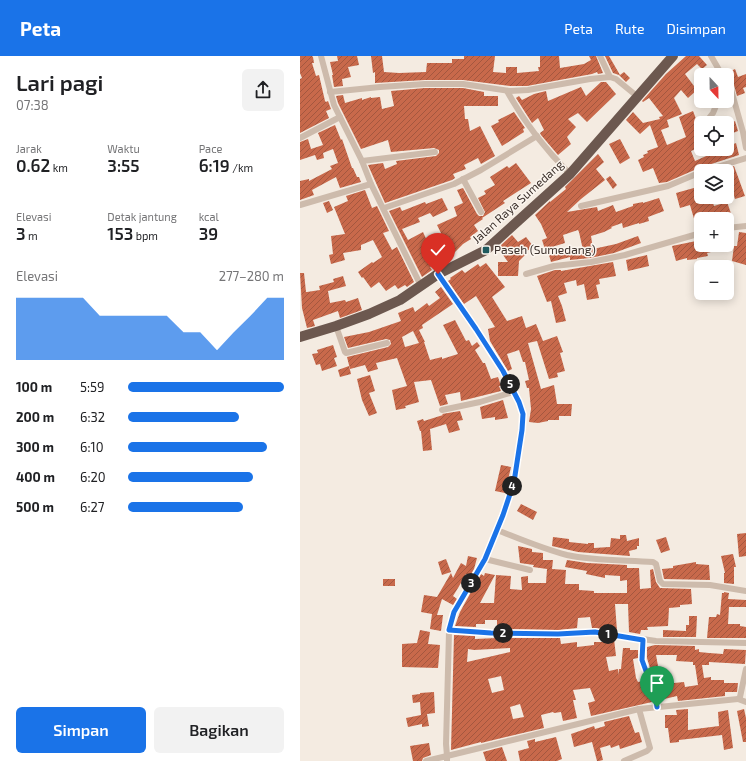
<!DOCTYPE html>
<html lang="id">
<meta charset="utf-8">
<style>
body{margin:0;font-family:"Exo 2",sans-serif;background:#f2f2f2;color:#202124;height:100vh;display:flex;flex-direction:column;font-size:15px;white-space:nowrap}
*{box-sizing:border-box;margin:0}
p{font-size:13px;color:#757577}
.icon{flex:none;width:22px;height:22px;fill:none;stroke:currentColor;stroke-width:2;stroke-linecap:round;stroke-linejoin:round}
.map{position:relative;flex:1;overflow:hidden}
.panel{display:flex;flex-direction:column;background:#fff;width:300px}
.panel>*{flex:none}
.needle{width:26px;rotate:158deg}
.buttons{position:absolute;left:394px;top:12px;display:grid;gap:8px}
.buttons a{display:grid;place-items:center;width:40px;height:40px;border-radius:6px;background:#fff;box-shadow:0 2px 10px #0003;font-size:20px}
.pin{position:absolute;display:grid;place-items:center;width:34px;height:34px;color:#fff;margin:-41px -17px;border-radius:50% 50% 50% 0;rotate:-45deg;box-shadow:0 0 4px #0007}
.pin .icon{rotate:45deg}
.km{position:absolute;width:20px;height:20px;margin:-10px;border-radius:50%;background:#222;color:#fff;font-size:11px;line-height:20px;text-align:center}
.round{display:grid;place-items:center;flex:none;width:42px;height:42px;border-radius:6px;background:#f2f2f2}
.head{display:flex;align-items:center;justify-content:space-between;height:68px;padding:0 16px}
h1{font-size:22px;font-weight:600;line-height:30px}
.metrics{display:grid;grid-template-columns:repeat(3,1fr);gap:6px;height:68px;padding:4px 16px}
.metrics div{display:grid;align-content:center}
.metrics b{font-size:17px;font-weight:600}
.metrics small{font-size:11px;font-weight:400}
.metrics p{font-size:11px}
.chart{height:112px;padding:8px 16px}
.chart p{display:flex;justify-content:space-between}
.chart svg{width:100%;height:72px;margin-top:4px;fill:#1a73e8;opacity:.7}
.primary-button{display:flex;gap:8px;margin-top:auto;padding:8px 16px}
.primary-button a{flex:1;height:46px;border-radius:6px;background:#1a73e8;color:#fff;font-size:16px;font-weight:600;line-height:46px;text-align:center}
.primary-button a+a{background:#f2f2f2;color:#202124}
ul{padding:0 16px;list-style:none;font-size:13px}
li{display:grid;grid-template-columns:64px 48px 1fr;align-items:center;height:30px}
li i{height:10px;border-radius:5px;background:#1a73e8}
header{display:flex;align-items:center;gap:24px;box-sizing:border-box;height:56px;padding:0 20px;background:#1a73e8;color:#fff}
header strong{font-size:19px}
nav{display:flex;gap:22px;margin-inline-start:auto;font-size:14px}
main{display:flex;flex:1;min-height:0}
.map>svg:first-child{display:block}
.building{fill:url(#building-hatch);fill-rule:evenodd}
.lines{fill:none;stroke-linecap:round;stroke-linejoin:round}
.minor{stroke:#cdbbac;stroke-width:6}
.trunk{stroke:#6c584f;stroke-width:10}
.route-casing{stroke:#fff;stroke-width:8}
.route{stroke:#1a73e8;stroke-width:5}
.poi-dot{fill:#1f5a5e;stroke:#fbf5ee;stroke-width:1.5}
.labels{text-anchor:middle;stroke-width:3;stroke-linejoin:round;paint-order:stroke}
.street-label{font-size:12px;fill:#3b302b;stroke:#fbf5ee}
.poi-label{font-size:12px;fill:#3b302b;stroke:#fbf5ee;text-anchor:start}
</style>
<header>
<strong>Peta</strong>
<nav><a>Peta</a><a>Rute</a><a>Disimpan</a></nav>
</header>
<main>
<section class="panel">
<div class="head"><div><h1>Lari pagi</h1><p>07:38</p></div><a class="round"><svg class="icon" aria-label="share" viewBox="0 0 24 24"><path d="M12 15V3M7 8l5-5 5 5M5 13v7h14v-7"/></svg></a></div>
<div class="metrics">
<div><p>Jarak</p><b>0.62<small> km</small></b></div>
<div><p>Waktu</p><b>3:55</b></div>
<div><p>Pace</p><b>6:19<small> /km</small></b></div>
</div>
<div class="metrics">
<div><p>Elevasi</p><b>3<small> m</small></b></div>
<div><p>Detak jantung</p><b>153<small> bpm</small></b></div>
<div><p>kcal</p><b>39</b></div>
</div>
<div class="chart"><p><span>Elevasi</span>277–280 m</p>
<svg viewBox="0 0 160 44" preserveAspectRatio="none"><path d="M0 44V6L10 6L20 6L30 6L40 6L50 17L60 17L70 17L80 17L90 17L100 27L110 27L120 38L130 27L140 17L150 6L160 6V44z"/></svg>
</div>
<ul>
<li><b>100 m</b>5:59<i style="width:100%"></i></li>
<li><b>200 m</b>6:32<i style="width:71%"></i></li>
<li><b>300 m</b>6:10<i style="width:89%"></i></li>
<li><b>400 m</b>6:20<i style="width:80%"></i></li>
<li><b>500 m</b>6:27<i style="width:74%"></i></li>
</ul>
<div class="primary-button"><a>Simpan</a><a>Bagikan</a></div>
</section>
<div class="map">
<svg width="446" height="705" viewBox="0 0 446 705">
<defs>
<pattern id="building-hatch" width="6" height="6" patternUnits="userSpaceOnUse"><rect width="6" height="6" fill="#c8694b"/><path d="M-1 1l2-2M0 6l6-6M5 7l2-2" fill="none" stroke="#a4573f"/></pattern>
</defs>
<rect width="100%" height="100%" fill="#f4ebe1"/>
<g class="building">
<path d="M0,0H12L13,1L14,7H12L16,20L19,19L25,45L26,46L28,45L31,53L26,55L29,62L0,77V23L2,22L0,17Z"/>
<path d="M37,0H57L59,9L48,11L51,21L42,23L43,30L34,31L32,19H33L30,6L38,5Z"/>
<path d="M71,0H82L84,16L99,17L126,16L127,7H152V3H164V0H195L193,16L206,17V11H217V17L239,15L238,11H240V0H259L260,12L284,8L291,4L289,0H296L303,17L298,18L297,16L292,18L227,30H210L163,24H125L75,27V16L73,17Z"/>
<path d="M305,0H309L320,19L324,16L330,22L326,26L319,19L313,17Z"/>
<path d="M386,0H399L407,9L402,13L397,8L385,18L397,34L388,42L381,34L374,42L382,58L367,64L369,71L361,74L367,89L386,81L379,61L393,55L398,68L394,72V75L396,78H400L401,82V91L391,95L395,105L422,93H427V91L436,87L439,99L399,112L367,126L359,127L353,112L343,116L338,104L344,101L343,99L348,97L347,95L358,91L350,69L340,78L326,64L333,56L343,67L360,63L359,61L363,60L349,42L343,46L342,45L366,18Z"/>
<path d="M435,13L438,21L446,18V31L443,32L445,37L437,40L434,29L427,17Z"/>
<path d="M301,26H306L316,38L287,66L278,57L268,63L276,71L267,81L271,88L258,99L241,79L240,77L244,74L238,62L232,67L216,42L219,40L222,44L234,38L246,35L248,45L281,31L286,40Z"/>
<path d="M125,32H163L184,36V40H198V50H164L165,63H168L170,75L180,70L195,100L181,108L178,102L164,109L166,113L153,118L155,122L152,124L85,147L68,109L83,107L85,113L97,108L96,105L136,100L139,97V94L134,92L91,96L88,84L61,93L38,47L36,40L43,39L45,47L62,42V44L71,41V42L80,41L82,53L94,50L91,35Z"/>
<path d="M214,56L225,72L223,73L224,76L202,90L191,70L199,66L198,64Z"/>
<path d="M435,65L438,75L433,77L434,79L427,81V69Z"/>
<path d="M35,69L41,84L42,83L52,112H53L57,121H59L61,126L40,132L36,121L12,134L14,139L0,144V125L9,123V125L32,113L30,110L38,107L33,93L23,97L24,102L17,104L15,99L0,104V86L8,83L11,93L23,89L18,77Z"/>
<path d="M320,83L330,102L320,108L309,88Z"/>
<path d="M298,98L304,106L296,113L305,124L281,143L267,156L297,151L298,155L313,149L316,156L333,150V148L343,146V147L359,142L364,155L348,161L349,165L339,168V167L323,172L322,167L311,171L312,172L304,176L291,180L293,193L316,188L338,180L341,187L314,197L290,202L270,204V201L251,206L249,199L283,194L279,176L278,174L263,179L265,187L245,193L242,184L247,182L241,168L235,159L250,145V146L266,133L265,131Z"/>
<path d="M216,107L231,127L203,145L205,147L182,162L183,163L174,169L178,175L170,181L171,183L163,188L152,199L130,211L132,214L122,221L89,155L100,151L102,155L125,146L126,148L142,142L148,154L133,161L130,157L118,162L120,166L102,173L108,184L123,176L128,187L142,179L137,169L157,160L154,151L163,147L157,134L163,132L177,158L179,160H183L185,156L178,142L186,138L184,135L195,129L190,121L207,110L209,112Z"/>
<path d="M434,110L445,140L435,143L432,133L427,134V115H419Z"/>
<path d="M310,120L317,129L313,133L306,123Z"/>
<path d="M401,130V141H411L414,150L427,146L433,163H401V173H397L390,149L380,152L376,137Z"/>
<path d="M65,134L72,152L77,150L89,175L83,177L92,194L97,191L114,226L107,231L105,229L98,233L95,229L86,235L79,226L71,232L63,221L62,222L58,216L72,206L73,207L82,201L73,184L61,189V194L43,197L45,204L31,208L29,199L33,198L31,180L45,178L34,151L48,145L46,140Z"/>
<path d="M29,145L33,154L27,157L23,147Z"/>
<path d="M439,176L446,177V209L432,205L434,190H437Z"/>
<path d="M212,179L218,186L226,181L233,190L226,196L227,197L219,205L218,220H198V206H208L198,192Z"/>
<path d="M401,184V189H414L415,195L407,197L408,200L397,202V203L387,204V202L376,205L372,190Z"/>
<path d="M347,199L349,210L328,215L326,204Z"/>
<path d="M313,206L316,220L299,223L300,228L296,229L299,242L287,244L284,228L277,230L276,224L264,227L267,237L258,240L262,250L266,265L256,267L251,245L247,246L237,220L255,214H261V215Z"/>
<path d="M186,207L205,231L192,241L207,265L222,260L226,272L236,268L243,285L257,280L263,296L260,297L265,315L257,317L258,321L249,323L237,285L228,287L241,333L254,329L257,348H272L271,360H259V364H248V365L238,367L229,366L231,353L229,332H227L225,325L229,324L225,306H223L219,294L207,298L212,313L208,315L190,285L188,273L195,271L176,240L164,248L148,225L151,223L150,222L162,214L165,217L178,208L180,211Z"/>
<path d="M0,217H4L6,236H7L20,234L19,230L34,226L33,223L43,220L46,230L28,235L30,247L45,244L46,246L58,242L62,254L40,262L38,255L13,264L15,270L7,272L2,252Z"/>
<path d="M141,231L153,248L122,269L123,272L119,274L125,286H124L130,304L142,301V303L158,298L143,269L155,264L166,285L169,284L172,290L177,286L180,290L175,294L183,307H185L191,323L198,321L201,330H199L201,335L161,345L160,336L145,339L148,348L140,350L131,324L114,326L119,346L105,350L106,352L96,354L92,334L107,330L97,302L76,307L78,313L68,316L65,309L50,313L47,301L88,291L91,288L90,284L86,283L48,292L44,281L69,276L101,265L98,257L113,251L115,256L127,247L129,250L140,242L135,236ZM113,275L119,287L105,291L102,281Z"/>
<path d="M33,289L37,301L34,302L37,310L22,315L20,308L16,309L12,298L18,297L17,294Z"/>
<path d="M49,310L51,318L40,321L38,314Z"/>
<path d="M70,319L75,335L69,337L77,357L69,360L62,344L57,323Z"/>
<path d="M203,344L208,362L195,364V361L182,363L180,351Z"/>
<path d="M160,355L163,364L157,365L160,374L149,377L146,368L130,373L132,394L123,395L121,375H120L117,365L123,363L124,365L143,359L142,358Z"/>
<path d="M201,409L211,411L205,437L195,435Z"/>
<path d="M221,448L237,456L233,464L217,455Z"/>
<path d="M446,477V500L439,501L437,478Z"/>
<path d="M320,479H326L327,485L339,482V490H337V493L329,495L330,500L278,496L252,490L253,481L269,483V486L288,488V487H294V492L309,491H310L311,482L320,483Z"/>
<path d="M366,481L370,494L361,497L356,484Z"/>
<path d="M218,490L232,493V496L243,497V504H253L252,513L266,514L265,528H279V534L294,535V537H327V524L320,525V520L305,519V522L286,518L287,515L265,511L267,504L287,507L327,509V512H339L340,533L351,532L350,514L353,513L356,526L360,532L391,533L392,548L380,549V551L369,552L368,570L347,571L348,574H341L340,578L329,576L328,548H315L317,575L292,572L290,561L278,562L277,572L259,574L197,573V564H185V568H176V571L155,570L160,556L181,518L184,520L185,517L195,519L180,547H194L196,519L211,520L210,533L222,534L221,521L228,520V527H246L247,513L233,511L234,509L220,507Z"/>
<path d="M433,498L436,511H434V528L424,527V517H425L421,500Z"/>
<path d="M168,500L177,502L174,513L170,520L166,518L158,532L153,540L157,543L153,549L142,543L137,559H143L141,575L130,573L132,558L121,556L124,539L137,541L151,517L153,522L161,507L166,510Z"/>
<path d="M146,503L151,516L142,519L138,506Z"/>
<path d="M396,506V508L409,509L410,524L364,523L362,513L373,512V510Z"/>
<rect x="83" y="523" width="12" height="7"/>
<path d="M424,536L429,537L428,543L446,544V551H429L428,568H440V570L446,571V582H407L409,561H416L417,558L420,559L422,537H424Z"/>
<path d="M389,560H397L396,581H363V574L386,575V569H389Z"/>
<path d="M120,574L130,576L128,588L140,589L138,612L102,611V588L117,587Z"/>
<path d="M154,579L175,580V583L197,582H260L261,588L277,586V591L294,589V586H304V584H307V582L314,583L316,600L306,601L309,615L318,613V619L319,613H321L323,592H330V594H338V602L333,603L336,622L338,626L347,624L349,627L352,646L291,660L288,647L295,645L290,632L273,634L276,644H273L277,662L263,665L261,656L254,657L253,656L241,659L244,672L181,687V686L151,694ZM210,592V596L167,606L168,593L174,594ZM201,620L204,634L192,637L188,623ZM220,648L224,661L213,663L210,651Z"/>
<path d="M355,589L395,590V594L399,593V596L409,597L423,598L424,593L446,594L445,608L409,606V609H402L404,622L411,621V624H424V627H438L437,636H425V640L378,645L377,640L360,644L358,625L362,624L363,628L374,626V627L384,626L385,631L398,629L395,609H393V606L376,605L377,599H356L358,610L350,612L347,602V591Z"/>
<path d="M134,636L135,657L127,658L129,670L122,671V668L108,671L106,662L121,659L120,646L113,647L112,639L120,638V637Z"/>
<path d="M388,653V674L419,670L418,656L428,654L433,692L424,694L422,679L379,684V686L370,687L368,672H365V659H377L376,654Z"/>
<path d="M444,653L446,662V686H443L437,655Z"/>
<path d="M329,660L335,677L339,676L342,686L320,693L319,689L311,692L310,689L300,692L303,704L299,705H297L292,686L274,691L271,678L294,670L295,673L305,670L304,666Z"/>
<path d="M256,681L262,703L257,705H220L218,695L229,692L227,685L235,683V686Z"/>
<path d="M129,687L131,699L123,702L122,705H113L110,690Z"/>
<path d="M202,691L207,705H186L183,696Z"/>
</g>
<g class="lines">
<g class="minor">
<path d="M21,0L34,49L62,105L71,128L121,230"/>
<path d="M300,0L310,21"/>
<path d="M411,0L422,19"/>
<path d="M427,26L430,30L443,76L446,92"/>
<path d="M207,35C224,66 245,93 270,118"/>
<path d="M30,36L80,31L125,28H163L210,35L228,34L290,23L310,21L316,23L338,41"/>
<path d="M405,67L413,57L418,45"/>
<path d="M398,74L401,72"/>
<path d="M0,82L40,61"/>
<path d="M62,105L135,96"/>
<path d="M404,115L446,102"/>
<path d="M163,123L181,156"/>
<path d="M0,149L71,128"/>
<path d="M281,150L368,130L401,116"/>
<path d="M84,152L154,128L181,114L237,80"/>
<path d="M427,172L446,170"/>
<path d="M138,218L176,273L203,315L219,346L223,358L222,374L214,426L203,459L185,503L154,557L149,576L146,688L147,700L339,653L438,643L440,641L446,613"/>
<path d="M226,218L254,210L291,206L325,199L401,177"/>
<path d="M36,270L45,296L46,297L87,287"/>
<path d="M142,354L180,346L213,336"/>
<path d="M197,474C220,483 243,493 267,499C294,505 325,504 353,506L356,508L360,525L363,528L410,529L446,535"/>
<path d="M185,503L230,514"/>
<path d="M149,574L191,577L259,578L295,576L356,585L446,587"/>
<path d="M343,584L342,604L346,615L353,625L357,651"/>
<path d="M438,643L446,646"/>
<path d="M126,705L147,700V705"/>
<path d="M324,705L347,695L350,692L339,653"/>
</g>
<path class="trunk" d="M0,281L36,270L69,258L100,244L138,218L186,194L270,118L373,0"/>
</g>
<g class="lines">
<defs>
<path id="route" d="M138,218L176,273L203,315L219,346L223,358L222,374L214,426L203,459L185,503L154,556L149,574L191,577L258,578L295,576L343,584L342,604L346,615L353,625L357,651"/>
</defs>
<use href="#route" class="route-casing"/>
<use href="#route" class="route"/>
</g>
<rect class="poi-dot" x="182" y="190" width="8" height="8" rx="2"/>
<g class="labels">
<g class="street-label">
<text transform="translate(218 146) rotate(-42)" y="4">Jalan Raya Sumedang</text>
</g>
<g class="poi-label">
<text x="194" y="198">Paseh (Sumedang)</text>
</g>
</g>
</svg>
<div class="buttons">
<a><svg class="needle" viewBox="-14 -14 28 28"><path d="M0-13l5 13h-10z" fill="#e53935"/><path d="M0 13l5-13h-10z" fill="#757577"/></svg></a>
<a><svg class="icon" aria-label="locate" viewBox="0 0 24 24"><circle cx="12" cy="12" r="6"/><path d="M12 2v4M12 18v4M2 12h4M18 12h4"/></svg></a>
<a><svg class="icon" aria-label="layers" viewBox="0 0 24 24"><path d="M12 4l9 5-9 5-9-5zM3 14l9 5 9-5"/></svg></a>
<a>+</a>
<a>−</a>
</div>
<div class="pin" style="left:357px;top:651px;background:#1e9e55"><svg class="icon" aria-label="arrive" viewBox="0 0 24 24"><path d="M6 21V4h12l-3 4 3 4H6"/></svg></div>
<div class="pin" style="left:138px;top:218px;background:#d93025"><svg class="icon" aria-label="check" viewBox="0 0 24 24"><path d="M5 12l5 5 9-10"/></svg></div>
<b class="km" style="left:308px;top:578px">1</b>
<b class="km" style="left:203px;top:577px">2</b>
<b class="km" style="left:171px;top:527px">3</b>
<b class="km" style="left:212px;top:430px">4</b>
<b class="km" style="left:210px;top:328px">5</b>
</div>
</main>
